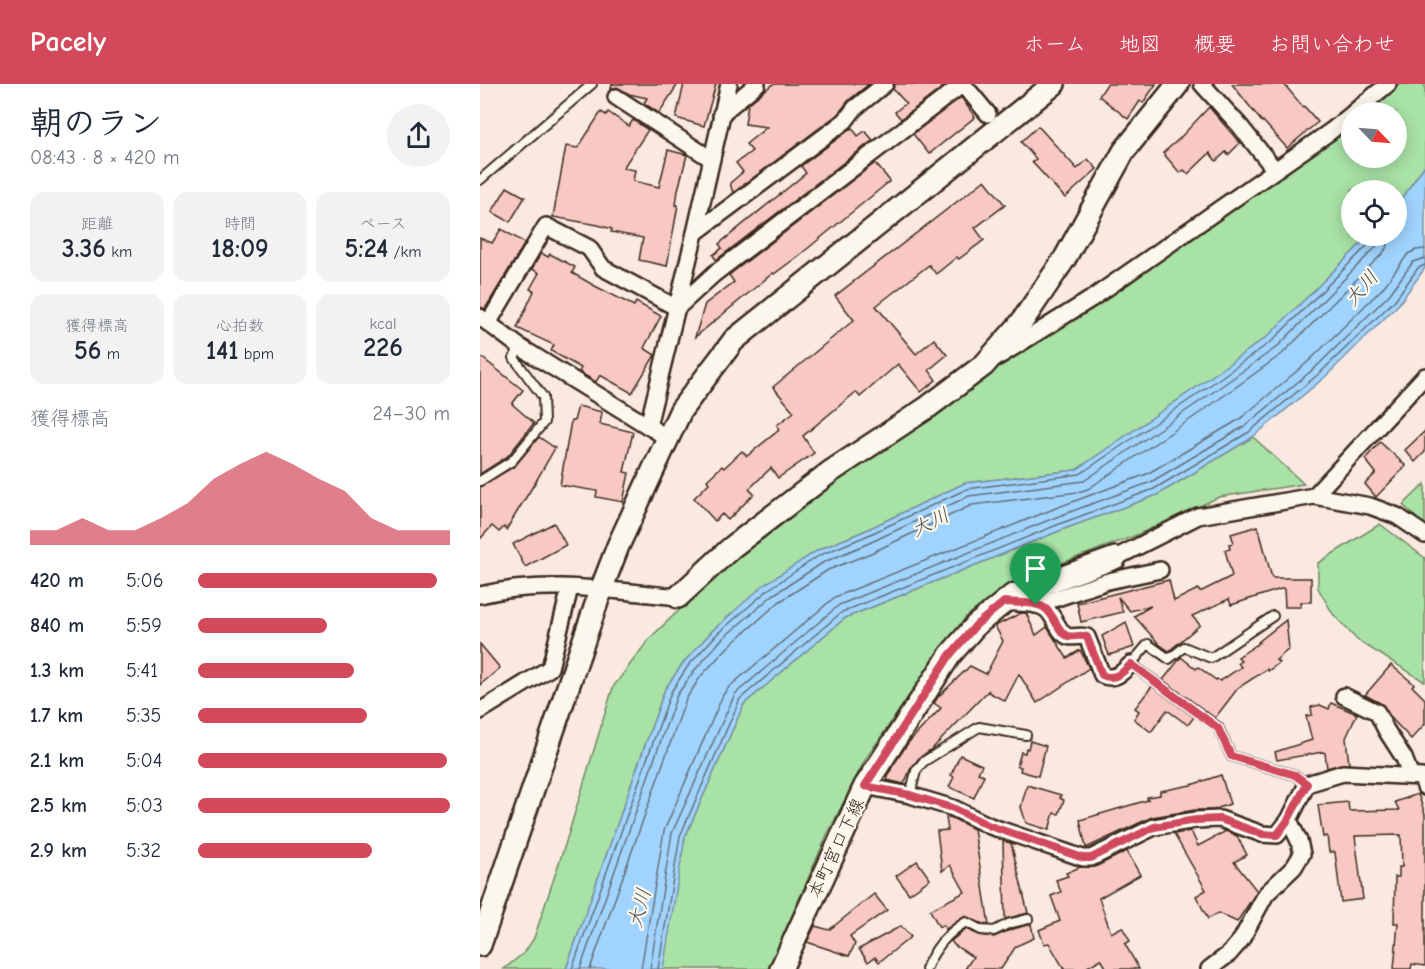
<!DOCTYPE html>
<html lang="ja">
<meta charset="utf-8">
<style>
body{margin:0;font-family:"Comic Neue","Klee One",sans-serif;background:#f2f2f3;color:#1f2937;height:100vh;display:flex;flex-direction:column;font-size:22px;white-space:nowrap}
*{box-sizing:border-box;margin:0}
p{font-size:20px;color:#747a83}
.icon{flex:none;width:33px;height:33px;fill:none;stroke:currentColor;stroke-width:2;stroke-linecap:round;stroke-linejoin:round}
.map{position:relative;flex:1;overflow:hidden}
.drawer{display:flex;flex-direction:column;background:#fff;width:480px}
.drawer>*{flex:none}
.needle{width:39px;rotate:115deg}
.fabs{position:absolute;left:861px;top:18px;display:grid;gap:12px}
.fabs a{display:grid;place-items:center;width:66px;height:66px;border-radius:50%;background:#fff;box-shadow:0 3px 15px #0003;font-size:30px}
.pin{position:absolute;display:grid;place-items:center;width:51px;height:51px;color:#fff;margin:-62px -26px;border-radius:50% 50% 50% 0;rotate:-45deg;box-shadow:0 0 6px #0007}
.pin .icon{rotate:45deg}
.round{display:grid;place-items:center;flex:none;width:63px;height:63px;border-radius:32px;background:#f2f2f3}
.overview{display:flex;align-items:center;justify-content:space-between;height:102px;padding:0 30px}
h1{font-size:33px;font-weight:800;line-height:45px}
.stats{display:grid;grid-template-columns:repeat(3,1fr);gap:9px;height:102px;padding:6px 30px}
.stats div{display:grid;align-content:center;border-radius:15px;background:#f2f2f3;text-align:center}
.stats b{font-size:26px;font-weight:800}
.stats small{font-size:16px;font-weight:400}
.stats p{font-size:16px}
.chart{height:168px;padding:12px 30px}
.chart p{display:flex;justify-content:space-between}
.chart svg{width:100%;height:108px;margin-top:6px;fill:#d1495b;opacity:.7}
ul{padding:0 30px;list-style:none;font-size:20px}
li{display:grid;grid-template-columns:96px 72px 1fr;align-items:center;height:45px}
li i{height:15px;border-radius:8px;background:#d1495b}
header{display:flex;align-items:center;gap:36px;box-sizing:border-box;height:84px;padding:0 30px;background:#d1495b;color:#fff}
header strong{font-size:28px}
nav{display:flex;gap:33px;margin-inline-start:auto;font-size:21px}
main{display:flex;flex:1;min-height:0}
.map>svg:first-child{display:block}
.green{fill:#a8e2a6;stroke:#728662;stroke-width:1.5}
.water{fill:#a0d4fe;stroke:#7890a4;stroke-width:1.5}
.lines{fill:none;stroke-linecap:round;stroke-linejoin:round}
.shore{stroke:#636e78;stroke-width:1.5}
.building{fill:#f8c8c3;stroke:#3b2a1e;stroke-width:1.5}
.lane-casing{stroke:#3b2a1e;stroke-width:12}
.street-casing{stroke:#3b2a1e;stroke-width:20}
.secondary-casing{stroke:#3b2a1e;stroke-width:26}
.lane{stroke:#fbf7ec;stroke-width:8}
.street{stroke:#fbf7ec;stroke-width:15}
.secondary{stroke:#fbf7ec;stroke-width:21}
.route-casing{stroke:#fff;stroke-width:12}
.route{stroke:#d1495b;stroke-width:8}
.labels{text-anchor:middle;stroke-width:4.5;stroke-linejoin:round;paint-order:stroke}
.street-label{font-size:18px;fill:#3b2a1e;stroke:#fbf7ec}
.water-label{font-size:20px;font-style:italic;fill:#545456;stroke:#fbf7ec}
</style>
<header>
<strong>Pacely</strong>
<nav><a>ホーム</a><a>地図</a><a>概要</a><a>お問い合わせ</a></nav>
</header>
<main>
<section class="drawer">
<div class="overview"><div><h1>朝のラン</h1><p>08:43 · 8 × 420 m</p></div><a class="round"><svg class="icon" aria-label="share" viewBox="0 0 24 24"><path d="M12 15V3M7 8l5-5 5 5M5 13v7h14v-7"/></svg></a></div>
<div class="stats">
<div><p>距離</p><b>3.36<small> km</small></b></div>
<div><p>時間</p><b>18:09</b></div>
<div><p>ペース</p><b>5:24<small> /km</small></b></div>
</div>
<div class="stats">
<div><p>獲得標高</p><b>56<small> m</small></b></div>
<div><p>心拍数</p><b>141<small> bpm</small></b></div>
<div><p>kcal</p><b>226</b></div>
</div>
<div class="chart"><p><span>獲得標高</span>24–30 m</p>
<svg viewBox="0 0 160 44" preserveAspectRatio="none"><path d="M0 44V38L10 38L20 33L30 38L40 38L50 33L60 27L70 17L80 11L90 6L100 11L110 17L120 22L130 33L140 38L150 38L160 38V44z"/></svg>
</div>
<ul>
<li><b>420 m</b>5:06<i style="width:95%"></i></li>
<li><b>840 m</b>5:59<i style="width:51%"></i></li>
<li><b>1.3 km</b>5:41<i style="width:62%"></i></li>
<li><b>1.7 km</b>5:35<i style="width:67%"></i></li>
<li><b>2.1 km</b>5:04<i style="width:99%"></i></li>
<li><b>2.5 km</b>5:03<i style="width:100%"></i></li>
<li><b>2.9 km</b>5:32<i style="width:69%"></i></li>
</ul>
</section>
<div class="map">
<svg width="945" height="885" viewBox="0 0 945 885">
<rect width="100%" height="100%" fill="#fae9e0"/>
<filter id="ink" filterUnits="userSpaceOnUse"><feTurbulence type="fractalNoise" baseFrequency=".0167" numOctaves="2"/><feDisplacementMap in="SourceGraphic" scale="12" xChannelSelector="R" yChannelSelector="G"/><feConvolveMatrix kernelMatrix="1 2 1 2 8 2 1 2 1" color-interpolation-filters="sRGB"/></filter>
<g filter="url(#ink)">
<g class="green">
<path d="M908,0H945V81L917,121L916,106H872V152H889L788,252L711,307L596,386L485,399L382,448L338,466L233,546L204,578L185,605L86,885H24L45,868L54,854L85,761L133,603L170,554L239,488L335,410L421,346L535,272L851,47L871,30L872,74H916V28H873Z"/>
<path d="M773,353L824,400L739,413L657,451L542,494L486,542L452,579L385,676L346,753L289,885H180L205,753L264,620L365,534L584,445L677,411Z"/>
<path d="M945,400V442L923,421Z"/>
<path d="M900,440L945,474V598L877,556L853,530L838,504V479Z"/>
</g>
<path class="water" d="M945,81V184L919,220L845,293L773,353L677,411L584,445L365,534L264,620L205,753L183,885H86L185,605L204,578L233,546L285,500L338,466L382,448L485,399L596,386L711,307L788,252L889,152H916L917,121Z"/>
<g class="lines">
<g class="shore">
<path d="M92,885L191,608L208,582L237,550L289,505L340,471L384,453L487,405L600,390L715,312L792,257L891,158L893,152"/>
<path d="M100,885L197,611L214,587L242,555L293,511L344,478L387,460L489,412L604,397L719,318L797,263L896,163L900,152"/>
<path d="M110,885L206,615L221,592L249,562L299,518L348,486L391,469L492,421L598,408L608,405L724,326L802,270L903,169L908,161L909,152"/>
<path d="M161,885L184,747L243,611L249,603L355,513L576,424L667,390L760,335L830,276L902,205L928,170L936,166L945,165"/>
<path d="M170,885L192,749L255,610L359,521L579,432L671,398L765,342L836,283L909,211L933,178L945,174"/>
<path d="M178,885L200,752L260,615L362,528L582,439L674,405L769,348L841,288L915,216L938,184L945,181"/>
</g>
</g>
<g class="building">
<path d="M132,0H198L179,29L164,19L167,14L149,10L137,3L131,5Z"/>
<path d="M204,0H236L224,42L196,34Z"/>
<path d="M293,0H389L369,16L358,30L253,109L250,99L263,88L256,79L272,67L266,60L287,43L265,40L268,20Z"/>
<path d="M415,0H467L421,35L415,28L426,19L413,5Z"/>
<path d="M627,0H676L663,19L660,17L648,35L619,12Z"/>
<path d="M752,0H804L823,23L824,22L838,38L807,64L783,37L782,38Z"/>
<path d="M481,13L495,33L449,70L433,50Z"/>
<path d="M729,23L760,59L748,71L746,68L736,77L730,69L708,90L704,86L700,89L683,69L699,55Z"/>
<path d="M121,28L126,31L128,28L149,42L153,36L168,46L143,84L155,86L153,97L179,103L188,66L207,71L198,106L196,121H198L187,182L159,176L163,154L131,148L132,145L118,141L73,133L86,62L98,64Z"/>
<path d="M558,42L597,85L608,75L617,85L585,114L552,78L556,75L541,58Z"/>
<path d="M372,44L378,52L385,47L393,56L236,176L233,171L242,164L239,160L326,89L321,82Z"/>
<path d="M395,79L410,97L321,170L294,190L293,189L215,253L225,220L254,198L249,191Z"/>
<path d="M505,96L525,121L495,144L504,156L479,175L477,173L456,190L449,181L396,222L436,270L454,255L467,271L449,286L456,296L441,308L418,280L380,313L376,308L323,352L334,369L298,394L291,384L269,405L274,410L248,436L242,430L235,437L214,414L229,399L227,396L242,382L244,384L262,367L267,372L299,346L297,341L314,328L293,303L374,236L355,212Z"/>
<path d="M27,103L45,113L30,138L12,128Z"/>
<path d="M21,145L45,159L5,225L0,223V154L12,159Z"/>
<path d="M61,169L68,173L70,170L95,183L92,189L115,202L154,222L156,218L181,232L164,264L175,271L152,309L120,291L116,298L99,288L101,284L71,267L74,261L37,244L54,207L50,205L59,189L52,185Z"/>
<path d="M0,272L43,306L32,320L54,339L28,372L0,390Z"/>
<path d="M98,322L122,328L120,340L153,348L144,388L149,389L143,418L116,413L117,407L80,401L91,337H94Z"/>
<path d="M945,347V368L935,378L925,366Z"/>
<path d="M59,353L75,364L56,397L26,446L24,443L19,448L12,442L0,455V403L35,382Z"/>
<path d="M900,358L926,382L896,413L885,400L896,389L885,375Z"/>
<path d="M74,439L86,461L45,483L33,460Z"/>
<path d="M778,442L792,494H831V518H821V523H805L804,504L751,521L749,515L712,532L720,541L689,567L679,560L654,532L671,522L650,527L638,513L643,528L601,538L597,519L689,496L694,517L718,505L720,508L752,492L745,466L750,465L749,460L754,459L751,450Z"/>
<path d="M541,529H546L556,551L567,543L587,574L600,566L609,584L557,619L539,590L525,617L508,608L509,606L453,664L439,674L431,684L424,700L407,696L412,683L428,659L461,624L454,619L458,613L490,582L506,590L523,557L515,542Z"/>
<path d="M806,536L809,565L796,576L799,579L788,587L787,585L758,604L735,634L683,596L701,573L716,585L718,583L736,596L737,595L740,597L761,583L758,579L761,577L758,573L779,559L778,558Z"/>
<path d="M646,538L654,563L629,571L622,552Z"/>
<path d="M0,560L20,584L0,601Z"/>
<path d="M911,581L934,600L932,602L945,615V640L931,655L912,635L902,620L885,611Z"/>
<path d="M672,602L714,633L708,641L687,626L671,648L654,635L659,627L655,624Z"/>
<path d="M851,619L877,630L866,654L869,680H861L847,684L845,669L843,668L797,676L795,668L832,656L826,632L832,631L831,623L840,621L849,625Z"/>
<path d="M550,657L566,662L558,692L540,687L541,683L537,682L541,668L545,669L546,664L548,665Z"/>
<path d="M480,671L502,681L498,689L504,691L494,714L469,703L474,693L471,691Z"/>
<path d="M741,691L750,720L733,726H715L672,733L606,764L600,736L668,716L667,713L680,711V707L711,701Z"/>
<path d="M547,701L581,711L580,714L584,716L579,730L574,729L569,746L546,739L541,723Z"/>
<path d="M938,710L945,730V882L932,880L931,885H914L918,839H914L915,793H919V783H922L921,751L875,752L883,815L861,818L855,768H849L847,752L843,753L838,721L868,718L869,727L919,726L915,718Z"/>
<path d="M470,733L494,745L509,841L503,840L485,832L466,845L463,841L459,843L450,826L485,808L470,781L462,787L457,747L468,746L466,734Z"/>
<path d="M711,747L718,762L746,747L757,752L767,771L754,778L777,807L757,838L738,829L728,835L716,812L726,806L694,750Z"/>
<path d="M523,757L531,759L548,829L525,835Z"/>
<path d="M647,767L660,791L619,814L631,849L642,843L650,857L645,860L659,885H627L621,875L604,885H584L569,859L564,860L559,846L580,837L571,812L581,808L576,796L588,792L586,789L600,783H615Z"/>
<path d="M437,777L450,795L429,810L416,792Z"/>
<path d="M394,810L407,826L370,852L375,860L369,872L327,858L335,842L349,846Z"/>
<path d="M551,840L554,854L536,862L521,885H485L493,873L474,861L471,857L486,845L499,851L514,853L530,846Z"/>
<path d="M421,842L431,853L399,878L395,873L388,878L379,865Z"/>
</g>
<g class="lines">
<defs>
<g id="lane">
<path d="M0,96L112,0"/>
<path d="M0,397L32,377L64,338L63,313L34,274L40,263"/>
<path d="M793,532L731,574L704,563L689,575L668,560L651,580L738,643L751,672L815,691L827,700"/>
<path d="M430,711L436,687L443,678L499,643L546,651"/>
<path d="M446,885C454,865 467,849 486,838L501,846L514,847L528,840L548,835"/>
</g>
<g id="street">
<path d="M483,0L508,30"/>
<path d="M722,0L760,42L795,86"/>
<path d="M136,13L231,75"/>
<path d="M874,28L908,0"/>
<path d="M241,30L277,0"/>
<path d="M215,149L365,37L375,24L405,0"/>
<path d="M0,233L40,263L168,342"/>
<path d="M9,238L66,142L109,164L123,184L197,224L234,190L483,0"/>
<path d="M518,273L611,215L851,47L872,30"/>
<path d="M188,354L168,342L215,149L249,0"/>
<path d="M834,412L890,422L917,432L945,451"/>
<path d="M635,474L718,432L834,412L945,292"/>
<path d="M0,511C65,495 133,507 198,513"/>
<path d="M524,518C536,520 558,517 567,526C574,532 577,544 584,550C590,556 600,550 607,553L622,591C634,597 642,589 651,580"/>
<path d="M556,521L628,497L680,486"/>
<path d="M864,612L897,628L906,646L924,674L931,692"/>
<path d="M0,627L70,584L90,504"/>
<path d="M385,702L430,711L473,724L510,742L603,774H611L674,743L716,736L740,735L782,750L797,751L809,736L827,700L863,689L942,693L945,703"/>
<path d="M729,885L749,870L761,856L786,810L814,783L822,770L819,757L809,736"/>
</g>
<g id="secondary">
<path d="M198,513L251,464L350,388L448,323L504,281L541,239L585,174L644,67L698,0"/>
<path d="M0,861L121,506L138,462L201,326L254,256L574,0"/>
<path d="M301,885L385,702L470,571L496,541L533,511L635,474"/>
</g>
</defs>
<use href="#lane" class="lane-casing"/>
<use href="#street" class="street-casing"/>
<use href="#secondary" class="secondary-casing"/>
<use href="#lane" class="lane"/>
<use href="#street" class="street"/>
<use href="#secondary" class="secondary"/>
</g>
</g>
<g class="lines" filter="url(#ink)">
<defs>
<path id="route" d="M524,518C536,519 558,517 567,526C574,532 577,544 584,550C590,556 600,549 607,553L622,591C634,597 643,589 651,580L738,644L751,672L815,691L827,700L808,736L797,751L782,750L740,735L716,736L674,743L611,774H603L510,742L473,724L430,711L385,702L470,571L496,541Z"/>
</defs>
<use href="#route" class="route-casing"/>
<use href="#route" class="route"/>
</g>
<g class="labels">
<g class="street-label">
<text transform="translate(356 764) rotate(-65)" y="6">本町宮口下線</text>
</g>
<g class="water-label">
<text transform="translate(881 204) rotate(-49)" y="7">大川</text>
<text transform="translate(450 438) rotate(-27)" y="7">大川</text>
<text transform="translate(159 824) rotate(-75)" y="7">大川</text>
</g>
</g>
</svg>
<div class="fabs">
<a><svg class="needle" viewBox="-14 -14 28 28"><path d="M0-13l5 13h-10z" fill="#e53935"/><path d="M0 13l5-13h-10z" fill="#747a83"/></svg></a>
<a><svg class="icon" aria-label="locate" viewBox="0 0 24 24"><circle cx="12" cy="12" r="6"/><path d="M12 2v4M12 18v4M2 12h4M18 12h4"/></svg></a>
</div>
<div class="pin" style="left:556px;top:521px;background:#1e9e55"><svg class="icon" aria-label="arrive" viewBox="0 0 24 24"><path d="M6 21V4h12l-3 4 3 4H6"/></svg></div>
</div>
</main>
